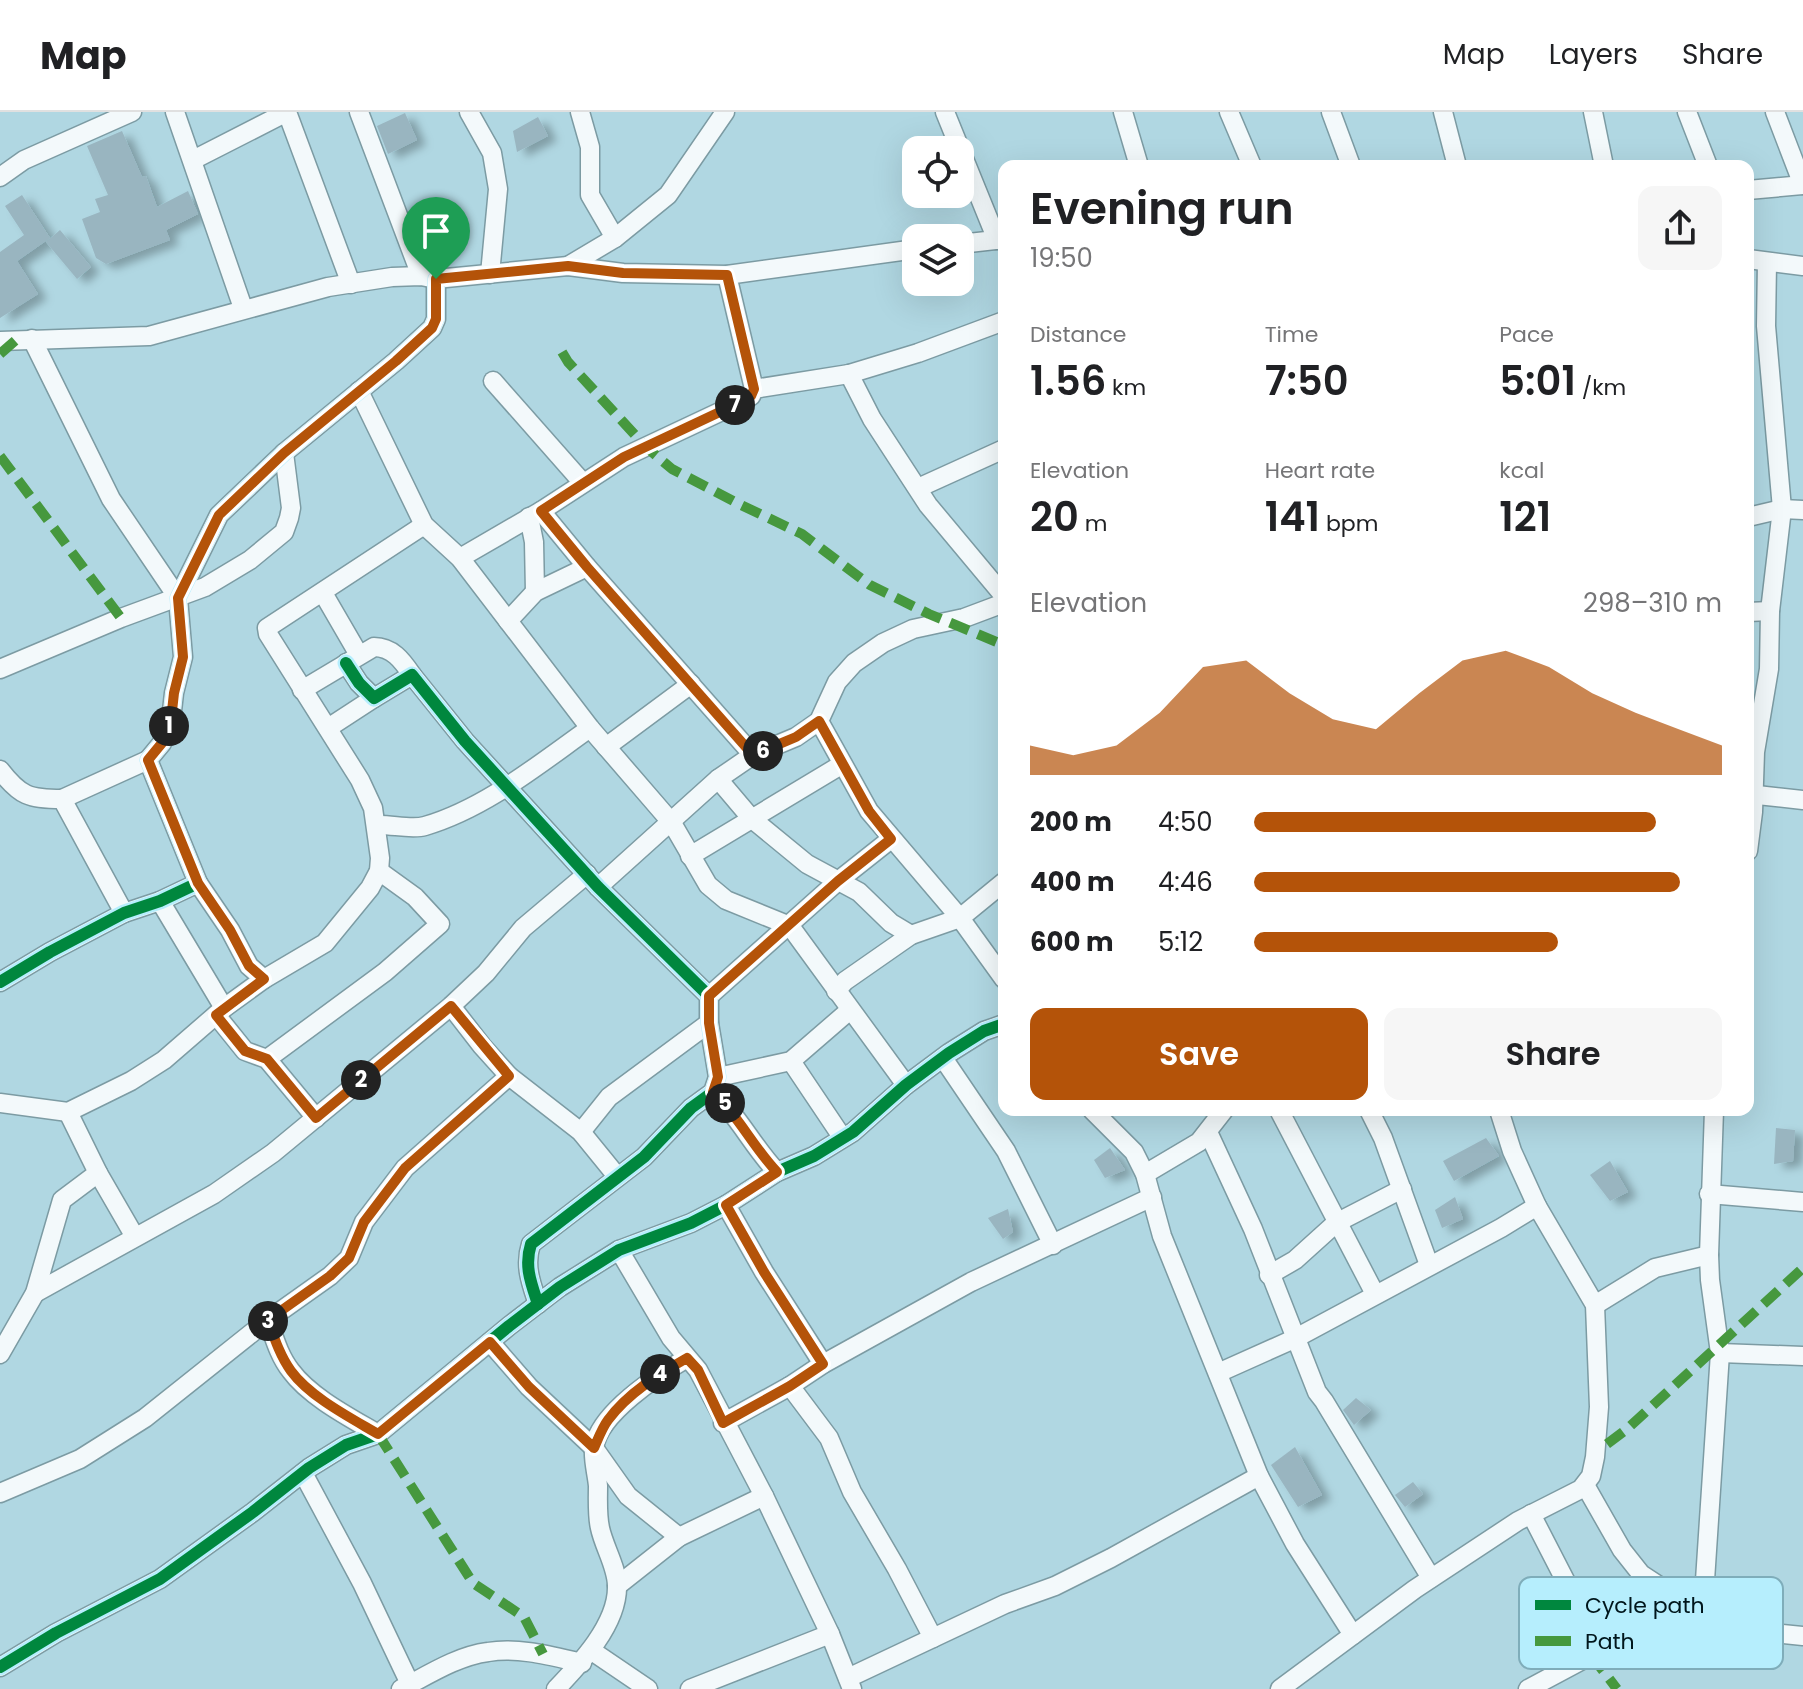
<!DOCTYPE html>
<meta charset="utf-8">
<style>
body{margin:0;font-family:Poppins,sans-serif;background:#f6f6f6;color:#202124;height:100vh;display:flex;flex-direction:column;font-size:30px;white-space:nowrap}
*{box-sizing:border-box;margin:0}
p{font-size:26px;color:#757577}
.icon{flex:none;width:44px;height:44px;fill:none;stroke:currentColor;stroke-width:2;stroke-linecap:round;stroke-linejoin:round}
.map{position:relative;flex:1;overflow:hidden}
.sheet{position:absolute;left:998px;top:48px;width:756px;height:956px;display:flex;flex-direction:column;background:#fff;border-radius:16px;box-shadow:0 8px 32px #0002}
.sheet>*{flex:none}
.fabs{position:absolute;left:902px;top:24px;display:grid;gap:16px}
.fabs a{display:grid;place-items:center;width:72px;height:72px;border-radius:16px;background:#fff;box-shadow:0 8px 32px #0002;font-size:40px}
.pin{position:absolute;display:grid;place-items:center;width:68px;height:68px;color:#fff;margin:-82px -34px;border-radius:50% 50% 50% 0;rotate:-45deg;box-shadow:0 0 8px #0007}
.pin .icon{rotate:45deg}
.km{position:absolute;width:40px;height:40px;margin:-20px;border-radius:50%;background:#222;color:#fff;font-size:22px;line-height:40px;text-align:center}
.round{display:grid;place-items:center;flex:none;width:84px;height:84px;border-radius:16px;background:#f6f6f6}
.summary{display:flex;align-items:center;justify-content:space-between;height:136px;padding:0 32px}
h1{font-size:44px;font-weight:600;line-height:60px}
.metrics{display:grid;grid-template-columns:repeat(3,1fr);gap:12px;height:136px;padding:8px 32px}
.metrics div{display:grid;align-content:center}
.metrics b{font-size:40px;font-weight:600}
.metrics small{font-size:22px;font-weight:400}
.metrics p{font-size:22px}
.chart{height:224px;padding:16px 32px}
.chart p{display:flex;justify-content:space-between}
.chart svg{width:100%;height:144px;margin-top:8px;fill:#b45309;opacity:.7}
.action{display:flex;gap:16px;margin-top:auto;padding:16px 32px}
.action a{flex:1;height:92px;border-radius:16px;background:#b45309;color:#fff;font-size:32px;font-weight:600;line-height:92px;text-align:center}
.action a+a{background:#f6f6f6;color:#202124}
ul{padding:0 32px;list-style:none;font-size:26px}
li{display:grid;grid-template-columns:128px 96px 1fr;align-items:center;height:60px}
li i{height:20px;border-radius:10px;background:#b45309}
header{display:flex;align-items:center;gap:48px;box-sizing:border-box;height:112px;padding:0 40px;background:#fff;border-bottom:2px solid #e0e0e0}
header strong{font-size:38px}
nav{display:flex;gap:44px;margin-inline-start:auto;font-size:28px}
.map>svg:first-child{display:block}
.building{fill:#99b5c0;filter:url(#shadow)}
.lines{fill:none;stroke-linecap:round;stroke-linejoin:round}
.minor-casing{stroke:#7c9ba3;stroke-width:21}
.minor{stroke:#f3f9fb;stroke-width:18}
.quiet{stroke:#46983e;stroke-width:10;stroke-dasharray:20 10;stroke-linecap:butt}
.cycleway-casing{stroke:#b6eefd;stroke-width:17}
.cycleway{stroke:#00873e;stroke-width:12}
.route-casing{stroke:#fff;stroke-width:16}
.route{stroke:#b45309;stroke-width:10}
.key{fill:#b6eefd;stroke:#7fadba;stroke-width:2}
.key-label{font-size:22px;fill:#00161c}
</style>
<header>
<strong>Map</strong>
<nav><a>Map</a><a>Layers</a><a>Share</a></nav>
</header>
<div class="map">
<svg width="1803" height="1577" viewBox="0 0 1803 1577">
<defs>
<filter id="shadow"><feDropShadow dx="9" dy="5" stdDeviation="4" flood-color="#0004"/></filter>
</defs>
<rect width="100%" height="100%" fill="#b0d7e2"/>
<g class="building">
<path d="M405,1L417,28L388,42L377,14Z"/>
<path d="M538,5L548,24L517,40L513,19Z"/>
<path d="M122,19L142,65L146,64L157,95L188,79L198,102L166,118L170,128L106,152L96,146L82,107L100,100L95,87L108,83L87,34Z"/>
<path d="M22,83L50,126L17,149L38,182L0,206V140L24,123L5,94Z"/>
<path d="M60,118L91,155L77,167L46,130Z"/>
<path d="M1776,1016L1795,1018L1793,1049L1774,1052Z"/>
<path d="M1486,1026L1499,1044L1454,1069L1443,1049Z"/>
<path d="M1110,1036L1125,1058L1105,1066L1094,1048Z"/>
<path d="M1610,1049L1628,1080L1610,1089L1590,1063Z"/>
<path d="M1455,1085L1463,1107L1442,1116L1435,1098Z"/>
<path d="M1008,1097L1013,1120L1003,1127L988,1106Z"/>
<path d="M1356,1286L1371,1298L1354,1313L1343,1298Z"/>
<path d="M1295,1335L1322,1383L1298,1395L1271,1353Z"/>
<path d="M1413,1370L1423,1382L1405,1395L1395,1383Z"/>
</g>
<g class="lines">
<defs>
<g id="minor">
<path d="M175,0L243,196"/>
<path d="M287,0L351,172"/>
<path d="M359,0L421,164"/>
<path d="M469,0L492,41L498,77L490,162"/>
<path d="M580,0L590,35V83L615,126"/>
<path d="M945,0L997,128"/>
<path d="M1123,0L1139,54"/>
<path d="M1229,0L1252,54"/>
<path d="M1331,0L1351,54"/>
<path d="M1443,0L1457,54"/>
<path d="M1593,0L1604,54"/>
<path d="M1687,0L1708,54"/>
<path d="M1775,0L1803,73"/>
<path d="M193,48L287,0"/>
<path d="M0,65L24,48L132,0"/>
<path d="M1748,78L1803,73"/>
<path d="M960,132L1004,127"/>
<path d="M1748,147L1803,154"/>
<path d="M568,154L615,126L668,83L725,0"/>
<path d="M727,163L754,277"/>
<path d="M32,227L111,387L178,486"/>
<path d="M0,229L149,224L328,175L392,165L421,164L436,167L568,154L623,161L727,163L916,137"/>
<path d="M849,262L872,307L928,393L1004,484"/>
<path d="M493,269L583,371"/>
<path d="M359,279L424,413L460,446L590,616L672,711L708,773L726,788L790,814L906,973"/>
<path d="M918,376L1004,337"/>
<path d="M541,399L587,455L753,643"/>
<path d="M529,405L534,430L535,480"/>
<path d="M1748,405L1782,397L1803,398"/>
<path d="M460,446L541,399L624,345L741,290L751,284L754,277L849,262L918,241L1004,209"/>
<path d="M323,481L359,543"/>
<path d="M1748,500L1770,499"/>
<path d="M508,509L535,480L587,455"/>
<path d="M346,551L359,571L374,586L412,563L465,629L598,775L709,884V911L718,965L713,980L691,996L644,1045L531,1132C524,1154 531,1171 538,1192"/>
<path d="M0,557L121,506L205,475L250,448L284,420L289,406L291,396L284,341"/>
<path d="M302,578L374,535C392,535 402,548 412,563"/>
<path d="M819,609L869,699L960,806L1004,867"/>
<path d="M328,616L374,586"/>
<path d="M606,635L691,572"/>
<path d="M0,658C20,684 29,687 62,687L124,801"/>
<path d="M718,667L751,706L807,752L859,780L891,811L911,823"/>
<path d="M1748,682L1803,688"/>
<path d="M62,687L148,648"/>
<path d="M376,713C391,712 411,718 425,714C486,696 539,652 590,616"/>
<path d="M1748,739L1753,700L1755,640L1769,557L1770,499L1782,397L1766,214L1767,150"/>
<path d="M690,744L841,653"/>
<path d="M198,771L230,818L249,854L264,867"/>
<path d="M598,775L718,667L753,643L796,625L819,609L837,570L854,551L883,531L913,517L964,506L1004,491"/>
<path d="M160,789L224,896"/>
<path d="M0,870L50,840L124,801L160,789L198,771L148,648L162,631L171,608L174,581L183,545L178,486L219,403L284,341L396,249L432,216L436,207V167"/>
<path d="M836,879L845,869L911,823L960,806L1004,770"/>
<path d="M709,884L838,769L891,727"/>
<path d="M451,894L482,934L509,964L581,1020L616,1063"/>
<path d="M216,903L245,939L267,947L316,1006"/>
<path d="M943,946L1006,1039L1053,1133"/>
<path d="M267,947L385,860L440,812L415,785L379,759"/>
<path d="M791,949L842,1025"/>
<path d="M718,965L791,949L850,898"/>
<path d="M713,980C738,1003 753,1035 777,1060"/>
<path d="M0,991L68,1000L131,969L164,948L224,896L264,867L325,831L370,776L379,759L380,746L373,696L360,668L268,522L267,516L424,413"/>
<path d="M1092,998L1134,1040L1145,1062L1162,1124L1259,1364L1295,1432L1353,1523"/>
<path d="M1279,998L1375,1182"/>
<path d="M1369,998L1383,1026L1429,1153"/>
<path d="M581,1020L609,985L709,911"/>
<path d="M1208,1020L1253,1117L1317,1280L1324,1289L1431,1466"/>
<path d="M98,1061L135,1125"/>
<path d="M1145,1062L1199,1030L1224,998"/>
<path d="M1709,1082L1803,1090"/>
<path d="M726,1093L764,1160L823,1252"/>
<path d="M619,1138L671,1226L698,1258L764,1384L830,1522L852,1577"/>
<path d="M1269,1163L1295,1148L1336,1111L1402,1077"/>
<path d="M35,1181L214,1082L273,1041L451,894L486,861L523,816L587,762"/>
<path d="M1595,1193L1655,1156L1709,1143"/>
<path d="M268,1208C274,1225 279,1244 291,1259C310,1285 351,1306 378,1322"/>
<path d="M490,1230L529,1275L594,1336L628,1384L679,1425"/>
<path d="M1720,1241L1803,1244"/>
<path d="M0,1242L35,1181L62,1088L98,1061L68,1000"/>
<path d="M1218,1261L1294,1227L1501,1116L1537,1094"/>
<path d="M790,1274L829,1326L852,1380L897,1457L933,1526"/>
<path d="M723,1311L790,1274L823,1252L971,1170L1152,1085"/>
<path d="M303,1361L362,1471L410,1572"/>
<path d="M1585,1373L1622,1438L1641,1462L1702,1502"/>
<path d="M0,1381L80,1347L145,1306L268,1208L330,1164L349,1146L364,1110L405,1056L509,964"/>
<path d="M1531,1402L1601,1538"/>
<path d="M617,1474L679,1425L764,1384"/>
<path d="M1702,1514L1720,1241L1710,1168L1709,1143L1714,998"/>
<path d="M592,1539L648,1577"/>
<path d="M0,1555L56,1521L160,1467L253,1400L309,1356L346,1333L378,1322L509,1214L560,1175L619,1138L691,1111L726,1093L777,1060L814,1044L853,1020L906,973L949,941L984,919L1004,912"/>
<path d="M848,1566L1005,1492L1055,1474L1111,1446L1259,1364"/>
<path d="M401,1577C428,1563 457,1544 488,1540C519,1535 551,1544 582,1551"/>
<path d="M556,1577C580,1552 618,1512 617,1474C617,1455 604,1435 600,1416C597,1403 598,1387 598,1374C597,1362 593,1349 594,1337C597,1302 660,1262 687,1246"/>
<path d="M690,1577L830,1522"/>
<path d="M1280,1577L1415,1477L1518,1409L1581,1377L1591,1364L1595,1345L1599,1295L1595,1193L1537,1094L1512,1039L1499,998"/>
<path d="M1528,1577L1601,1538L1702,1514L1803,1524"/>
</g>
</defs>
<use href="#minor" class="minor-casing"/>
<use href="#minor" class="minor"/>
<g class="quiet">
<path d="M562,240L568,250L646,335L672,357L737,391L802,422L870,473L929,502L1004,533"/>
<path d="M0,242L16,228"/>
<path d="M0,344L121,506"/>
<path d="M378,1322L473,1471L524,1505L543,1542"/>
<path d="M1607,1332L1627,1317L1803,1156"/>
<path d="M1591,1543L1617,1577"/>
</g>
<defs>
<g id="cycleway">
<path d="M346,551L359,571L374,586L412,563L465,629L598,775L709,884V911L718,965L713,980L691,996L644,1045L531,1132C524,1154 531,1171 538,1192"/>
<path d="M0,870L50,840L124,801L160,789L198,771L148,648L162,631L171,608L174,581L183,545L178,486L219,403L284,341L396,249L432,216L436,207V167"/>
<path d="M0,1555L56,1521L160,1467L253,1400L309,1356L346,1333L378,1322L509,1214L560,1175L619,1138L691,1111L726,1093L777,1060L814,1044L853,1020L906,973L949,941L984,919L1004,912"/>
</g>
</defs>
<use href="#cycleway" class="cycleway-casing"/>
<use href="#cycleway" class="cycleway"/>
</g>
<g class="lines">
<defs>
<path id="route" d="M568,154L623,161L727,163L754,277L751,284L741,290L624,345L541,399L587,455L753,643L796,625L819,609L869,699L891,727L838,769L709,884V911L718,965L713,980C738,1003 753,1035 777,1060L726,1093L764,1160L823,1252L790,1274L723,1311L698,1258L687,1246C659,1262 628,1281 608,1308C602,1316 598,1327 594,1336L529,1275L490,1230L378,1322C351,1306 310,1285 291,1259C280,1244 274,1225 268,1208L330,1164L349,1146L364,1110L405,1056L509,964L451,894L316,1006L267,947L245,939L216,903L264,867L249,854L230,818L198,771L148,648L162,631L171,608L174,581L183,545L178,486L219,403L284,341L396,249L432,216L436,207V167Z"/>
</defs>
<use href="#route" class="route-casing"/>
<use href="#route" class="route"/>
</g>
<rect x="1519" y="1465" width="264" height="92" rx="12" class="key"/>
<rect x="1535" y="1488" width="36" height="10" fill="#00873e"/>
<rect x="1535" y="1524" width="36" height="10" fill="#46983e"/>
<g class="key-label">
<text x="1585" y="1501">Cycle path</text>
<text x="1585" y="1537">Path</text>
</g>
</svg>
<div class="fabs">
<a><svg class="icon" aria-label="locate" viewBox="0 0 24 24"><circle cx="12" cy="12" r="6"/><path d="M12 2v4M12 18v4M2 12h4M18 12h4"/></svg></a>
<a><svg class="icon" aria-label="layers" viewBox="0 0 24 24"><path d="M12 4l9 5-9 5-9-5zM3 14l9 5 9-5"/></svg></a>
</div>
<div class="pin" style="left:436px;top:167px;background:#1e9e55"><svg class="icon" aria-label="arrive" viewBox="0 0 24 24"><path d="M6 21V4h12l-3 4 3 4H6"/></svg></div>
<b class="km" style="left:169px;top:614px">1</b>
<b class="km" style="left:361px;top:968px">2</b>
<b class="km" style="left:268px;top:1209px">3</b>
<b class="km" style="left:660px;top:1262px">4</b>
<b class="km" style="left:725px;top:991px">5</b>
<b class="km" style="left:763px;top:639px">6</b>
<b class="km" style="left:735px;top:293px">7</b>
<section class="sheet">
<div class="summary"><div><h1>Evening run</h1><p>19:50</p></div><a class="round"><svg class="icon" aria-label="share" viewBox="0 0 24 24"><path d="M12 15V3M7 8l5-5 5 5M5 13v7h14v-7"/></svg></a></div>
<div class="metrics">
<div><p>Distance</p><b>1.56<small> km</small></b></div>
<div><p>Time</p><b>7:50</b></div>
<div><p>Pace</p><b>5:01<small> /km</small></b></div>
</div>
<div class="metrics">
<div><p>Elevation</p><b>20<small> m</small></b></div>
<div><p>Heart rate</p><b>141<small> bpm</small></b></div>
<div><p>kcal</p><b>121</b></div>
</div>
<div class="chart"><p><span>Elevation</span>298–310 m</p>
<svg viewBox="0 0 160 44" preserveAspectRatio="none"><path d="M0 44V35L10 38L20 35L30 25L40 11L50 9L60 19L70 27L80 30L90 19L100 9L110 6L120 11L130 19L140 25L150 30L160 35V44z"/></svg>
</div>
<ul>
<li><b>200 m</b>4:50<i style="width:86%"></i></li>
<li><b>400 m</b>4:46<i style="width:91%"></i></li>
<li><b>600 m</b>5:12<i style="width:65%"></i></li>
</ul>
<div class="action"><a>Save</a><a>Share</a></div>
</section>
</div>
